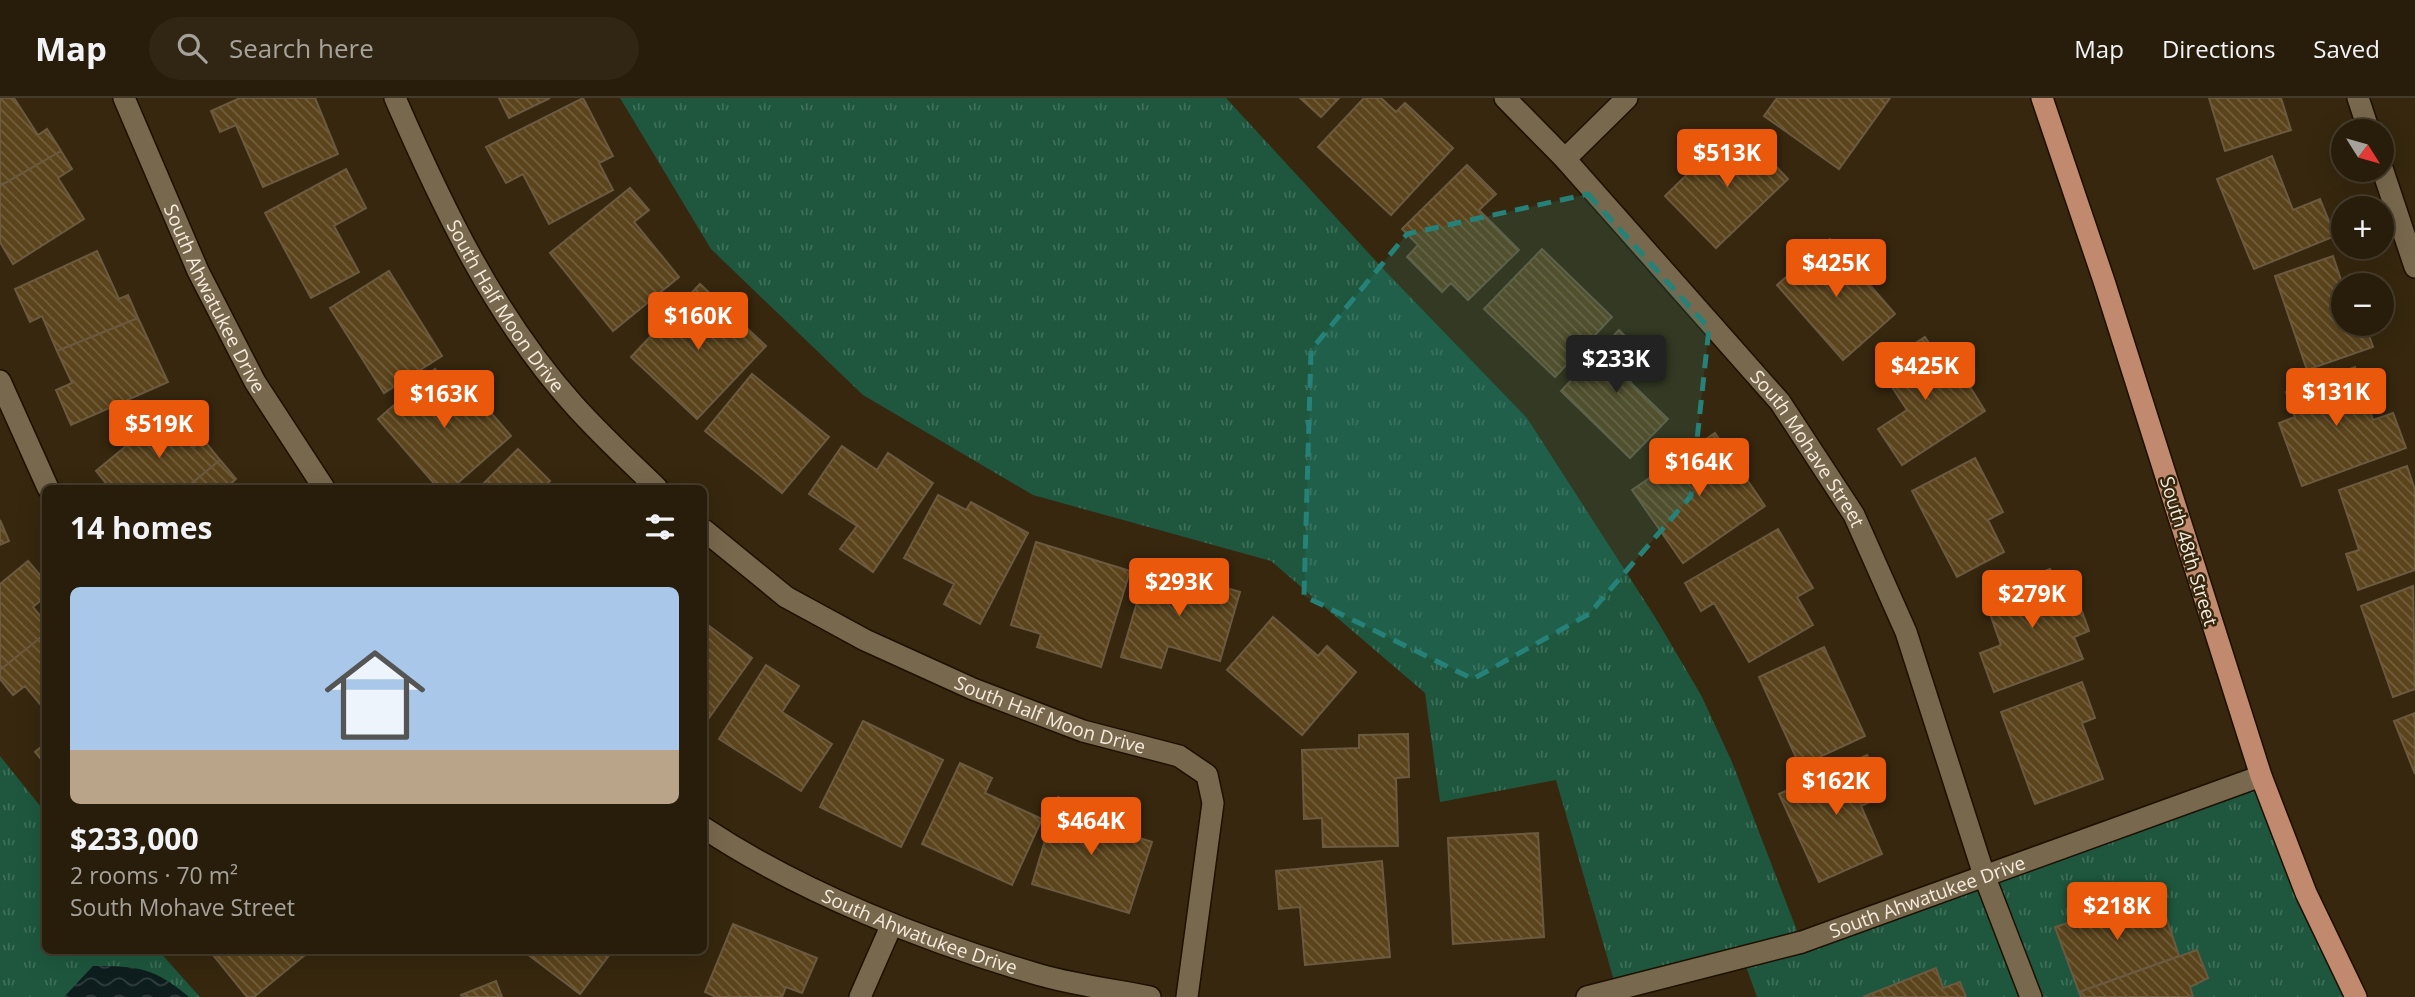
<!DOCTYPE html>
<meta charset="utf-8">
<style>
body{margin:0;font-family:"Open Sans",sans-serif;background:#302613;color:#f1f3f6;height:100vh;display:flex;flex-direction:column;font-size:26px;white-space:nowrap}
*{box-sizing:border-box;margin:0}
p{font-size:23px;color:#a5a29c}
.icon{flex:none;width:38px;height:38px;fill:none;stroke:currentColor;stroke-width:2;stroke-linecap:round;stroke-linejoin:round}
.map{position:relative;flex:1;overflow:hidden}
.details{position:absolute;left:42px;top:387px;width:665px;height:469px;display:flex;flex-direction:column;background:#281d0a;border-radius:10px;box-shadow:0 7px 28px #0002,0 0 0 2px #443b2b}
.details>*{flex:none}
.needle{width:46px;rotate:127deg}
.buttons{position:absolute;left:2331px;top:21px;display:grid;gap:14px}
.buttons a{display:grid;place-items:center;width:63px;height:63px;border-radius:50%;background:#281d0a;box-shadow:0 7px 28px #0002,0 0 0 2px #443b2b;font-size:35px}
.price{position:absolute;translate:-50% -60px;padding:0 16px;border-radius:7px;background:#ea580c;color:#fff;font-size:23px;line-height:46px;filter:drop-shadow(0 2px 4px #0008)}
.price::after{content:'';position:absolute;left:50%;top:42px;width:21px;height:16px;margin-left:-10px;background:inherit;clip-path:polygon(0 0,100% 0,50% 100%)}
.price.current{background:#222;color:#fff}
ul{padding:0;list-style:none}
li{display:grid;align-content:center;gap:14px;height:371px;padding:0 28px}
li span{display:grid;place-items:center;height:217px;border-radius:10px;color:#555}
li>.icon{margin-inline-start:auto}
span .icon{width:126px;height:126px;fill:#fffc;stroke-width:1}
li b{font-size:30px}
h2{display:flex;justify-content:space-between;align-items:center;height:84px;padding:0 28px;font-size:30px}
header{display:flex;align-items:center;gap:42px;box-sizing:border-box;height:98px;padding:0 35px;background:#281d0a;border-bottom:2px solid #443b2b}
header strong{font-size:33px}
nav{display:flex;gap:38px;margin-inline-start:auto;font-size:24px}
.search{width:490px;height:63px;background:#302613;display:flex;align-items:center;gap:18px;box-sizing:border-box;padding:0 24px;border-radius:38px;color:#a5a29c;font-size:26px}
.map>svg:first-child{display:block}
</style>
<header>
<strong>Map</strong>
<div class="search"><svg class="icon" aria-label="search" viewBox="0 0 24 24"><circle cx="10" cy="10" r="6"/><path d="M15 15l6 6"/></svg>Search here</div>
<nav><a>Map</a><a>Directions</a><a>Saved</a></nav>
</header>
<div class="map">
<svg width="2415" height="899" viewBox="0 0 2415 899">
<defs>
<pattern id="grass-tufts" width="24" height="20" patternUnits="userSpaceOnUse" patternTransform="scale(1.75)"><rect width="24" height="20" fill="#1e573e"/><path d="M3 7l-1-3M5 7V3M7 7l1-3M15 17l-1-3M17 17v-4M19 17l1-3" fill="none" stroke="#3f6f59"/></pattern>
<pattern id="water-waves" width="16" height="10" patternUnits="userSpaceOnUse" patternTransform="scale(1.75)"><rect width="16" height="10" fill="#0e1e1e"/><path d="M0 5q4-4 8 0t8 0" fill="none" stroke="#323f3e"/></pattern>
<pattern id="building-back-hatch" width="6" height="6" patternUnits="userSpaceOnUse" patternTransform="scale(1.75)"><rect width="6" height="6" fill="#5b441c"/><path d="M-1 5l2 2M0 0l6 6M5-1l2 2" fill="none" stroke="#735f3d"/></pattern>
</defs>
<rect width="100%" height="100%" fill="#36270e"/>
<!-- grass -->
<path fill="url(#grass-tufts)" d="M620 0H1226L1386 174 1527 320 1655 519 1701 597 1732 664 1801 843 2261 678 2356 899H1757L1743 860 1617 893 1556 682 1440 704 1425 595 1271 463 1033 397 863 297 711 151Z
M0 658 45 714 46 852H158L200 899H0Z"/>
<!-- water -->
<path fill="url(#water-waves)" d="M93 868C138 868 153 869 189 899H64Z"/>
<!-- building -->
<path fill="url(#building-back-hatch)" stroke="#6b5a40" stroke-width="2" d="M0 0H14L38 37 47 31 61 53 0 88Z
M240 0H315L338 56 263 89 236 27 220 34 211 13Z
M499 0H550L509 20Z
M583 0 613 58 599 65 613 92 549 126 523 76 506 85 486 49Z
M1300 0H1339L1321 19Z
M1364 0H1381L1396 14 1405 5 1453 50 1391 117 1318 49Z
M1777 0H1890L1839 71 1764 18Z
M2209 0H2281L2291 32 2225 53Z
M1742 33 1788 81 1716 150 1665 98 1706 58 1711 63Z
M61 53 72 71 58 80 84 121 13 166 0 144V88Z
M2272 58 2293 112 2320 101 2335 138 2254 171 2217 81Z
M1467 67 1496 96 1479 112 1519 152 1468 202 1451 185 1442 194 1407 159 1418 147 1402 131Z
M346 71 366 110 334 128 359 174 311 200 265 115Z
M630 90 649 112 634 124 679 179 613 233 550 155Z
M1830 141 1895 216 1843 262 1777 187Z
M1542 151 1612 219 1555 279 1484 211Z
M97 153 119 201 128 197 138 220 57 253 42 218 30 224 15 191Z
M2333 158 2343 188V226H2365L2373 249 2307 272 2275 178Z
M389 173 442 258 384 295 330 210Z
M700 186 766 248 697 321 631 259Z
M138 220 168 284 71 327 56 292 72 285 57 253Z
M1619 232 1650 263 1630 284 1668 321 1630 360 1561 293Z
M1925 239 1958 289 1967 284 1985 313 1902 367 1878 331 1907 312 1879 269Z
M2355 269 2373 322 2393 315 2406 350 2302 388 2279 325 2295 319 2286 294Z
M435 271 458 297 468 288 511 338 452 390H438L378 321Z
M752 276 829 339 782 395 705 333Z
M165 316 193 350 203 341 220 362 186 390H110L96 373Z
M1715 335 1765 408 1683 465 1632 392Z
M842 348 877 372 888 355 933 385 873 474 840 451 857 428 809 396Z
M518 351 550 383 543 390H479Z
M1975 360 2003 414 1988 422 2004 454 1957 479 1912 393Z
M220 362 236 381 226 390H186Z
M2407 368 2415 392V472L2358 492 2346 456 2359 452 2339 392Z
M938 397 966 412 971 404 1028 435 980 526 944 506 954 486 904 460Z
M0 422 9 443 0 447Z
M1778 431 1813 490 1797 499 1813 527 1749 564 1714 505 1701 513 1685 485Z
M1036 444 1130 473 1101 569 1037 549 1041 536 1011 527Z
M28 463 46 484V498L33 509 46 525V535L0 572V486Z
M1148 467 1240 494 1220 563 1168 548 1161 570 1121 559Z
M2050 471 2059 496 2074 491 2089 533 2074 539 2083 561 1994 594 1980 555 2001 547 1983 496Z
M2413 488 2415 591 2393 599 2361 508Z
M1273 519 1318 558 1327 548 1356 574 1302 637 1227 572Z
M704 524 752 560 704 627Z
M46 535V613L25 588 13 597 0 581V572Z
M1824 549 1865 638 1800 668 1759 579Z
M766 567 799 588 782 614 832 646 801 693 719 641Z
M2082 584 2095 620 2082 625 2103 681 2035 706 2001 614Z
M2415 615V676L2394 623Z
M863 623 943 662 901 749 820 709Z
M1408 636 1409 679 1396 680 1398 748 1323 749 1322 720 1304 721 1302 652 1359 650V637Z
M46 645V667L35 654Z
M1867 657 1885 697 1861 708 1882 756 1819 784 1779 696Z
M960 665 992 680 985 695 1042 721 1012 787 922 746Z
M1058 699 1123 719 1118 733 1152 744 1129 815 1032 786Z
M1538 735 1544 839 1453 846 1448 740Z
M1382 763 1390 859 1305 867 1300 809 1279 811 1276 773Z
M2158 795 2179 858 2079 894 2055 829Z
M733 826 817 860 802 895 786 889 782 899H716L705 894Z
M209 852H311L254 899H247Z
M522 852H613L580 896Z
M2197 852 2208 880 2190 889 2193 899H2081L2079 894Z
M1936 870 1943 890 1960 884 1966 899H1863Z
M496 883 502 899H462L461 897Z"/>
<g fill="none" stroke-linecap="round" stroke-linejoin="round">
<!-- minor casing -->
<g stroke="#1d1000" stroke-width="24">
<g id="minor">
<path id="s1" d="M124 0 198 173 255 284 324 390"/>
<path id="s2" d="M395 0C442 108 494 218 574 307 600 336 629 363 657 390"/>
<path id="s3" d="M1505 0 1565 61 1780 304 1854 417 1906 534 1984 777 2031 899"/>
<path d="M2358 0 2369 33"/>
<path d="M1565 61 1627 0"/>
<path d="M2382 70 2415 169"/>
<path d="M0 283 48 390"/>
<path id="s4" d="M704 432 786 499 865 542 973 591 1083 633 1179 658 1207 677 1213 705 1187 899"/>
<path id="s5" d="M704 730C802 795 927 844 1040 877 1076 887 1114 892 1150 899"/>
<path d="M860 899 892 826"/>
<path id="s6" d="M1587 899 1802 844 2261 678"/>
</g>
</g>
<!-- major casing -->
<g stroke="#1d1000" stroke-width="24">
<path id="major" d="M2042 0 2104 183 2261 678 2306 795 2356 899"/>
</g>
<!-- minor -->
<use href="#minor" stroke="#78684d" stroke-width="21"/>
<!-- major -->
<use href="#major" stroke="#c18a6f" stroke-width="21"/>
</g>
<!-- marked area -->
<path fill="#268279" fill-opacity="0.2" stroke="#268279" stroke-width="5" stroke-dasharray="14 9" stroke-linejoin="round" d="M1588 96 1709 230 1691 398 1589 516 1473 581 1304 498 1311 252 1407 136Z"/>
<g text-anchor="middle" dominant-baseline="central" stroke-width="5" stroke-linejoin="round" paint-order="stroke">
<!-- street labels -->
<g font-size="19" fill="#f5ecdd" stroke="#36270e">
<text stroke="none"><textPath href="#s1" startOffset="220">South Ahwatukee Drive</textPath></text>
<text stroke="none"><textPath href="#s2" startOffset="236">South Half Moon Drive</textPath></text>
<text stroke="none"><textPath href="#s3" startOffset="464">South Mohave Street</textPath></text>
<text transform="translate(2189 453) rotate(73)">South 48th Street</text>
<text stroke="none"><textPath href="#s4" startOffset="396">South Half Moon Drive</textPath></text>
<text stroke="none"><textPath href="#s6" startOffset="355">South Ahwatukee Drive</textPath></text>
<text stroke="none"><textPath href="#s5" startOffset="240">South Ahwatukee Drive</textPath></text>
</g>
</g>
</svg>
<div class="buttons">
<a><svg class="needle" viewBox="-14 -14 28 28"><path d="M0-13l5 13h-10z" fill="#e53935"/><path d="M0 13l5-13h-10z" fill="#a5a29c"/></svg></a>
<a>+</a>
<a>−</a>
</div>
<b class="price" style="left:1727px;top:91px">$513K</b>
<b class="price" style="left:1836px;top:201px">$425K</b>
<b class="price" style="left:698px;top:254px">$160K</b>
<b class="price current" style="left:1616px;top:297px">$233K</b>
<b class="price" style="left:1925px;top:304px">$425K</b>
<b class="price" style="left:2336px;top:330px">$131K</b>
<b class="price" style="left:444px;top:332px">$163K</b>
<b class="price" style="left:159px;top:362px">$519K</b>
<b class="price" style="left:1699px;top:400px">$164K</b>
<b class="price" style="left:1179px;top:520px">$293K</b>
<b class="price" style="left:2032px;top:532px">$279K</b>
<b class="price" style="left:1836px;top:719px">$162K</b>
<b class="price" style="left:1091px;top:759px">$464K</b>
<b class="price" style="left:2117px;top:844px">$218K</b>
<section class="details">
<h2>14 homes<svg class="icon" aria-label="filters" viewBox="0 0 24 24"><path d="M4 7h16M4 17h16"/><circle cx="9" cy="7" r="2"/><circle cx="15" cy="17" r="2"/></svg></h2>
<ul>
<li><span style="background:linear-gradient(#a9c7e8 75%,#b9a48a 0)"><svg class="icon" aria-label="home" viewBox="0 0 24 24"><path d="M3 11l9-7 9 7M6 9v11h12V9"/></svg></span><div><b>$233,000</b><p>2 rooms · 70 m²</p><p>South Mohave Street</p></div></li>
</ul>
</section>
</div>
